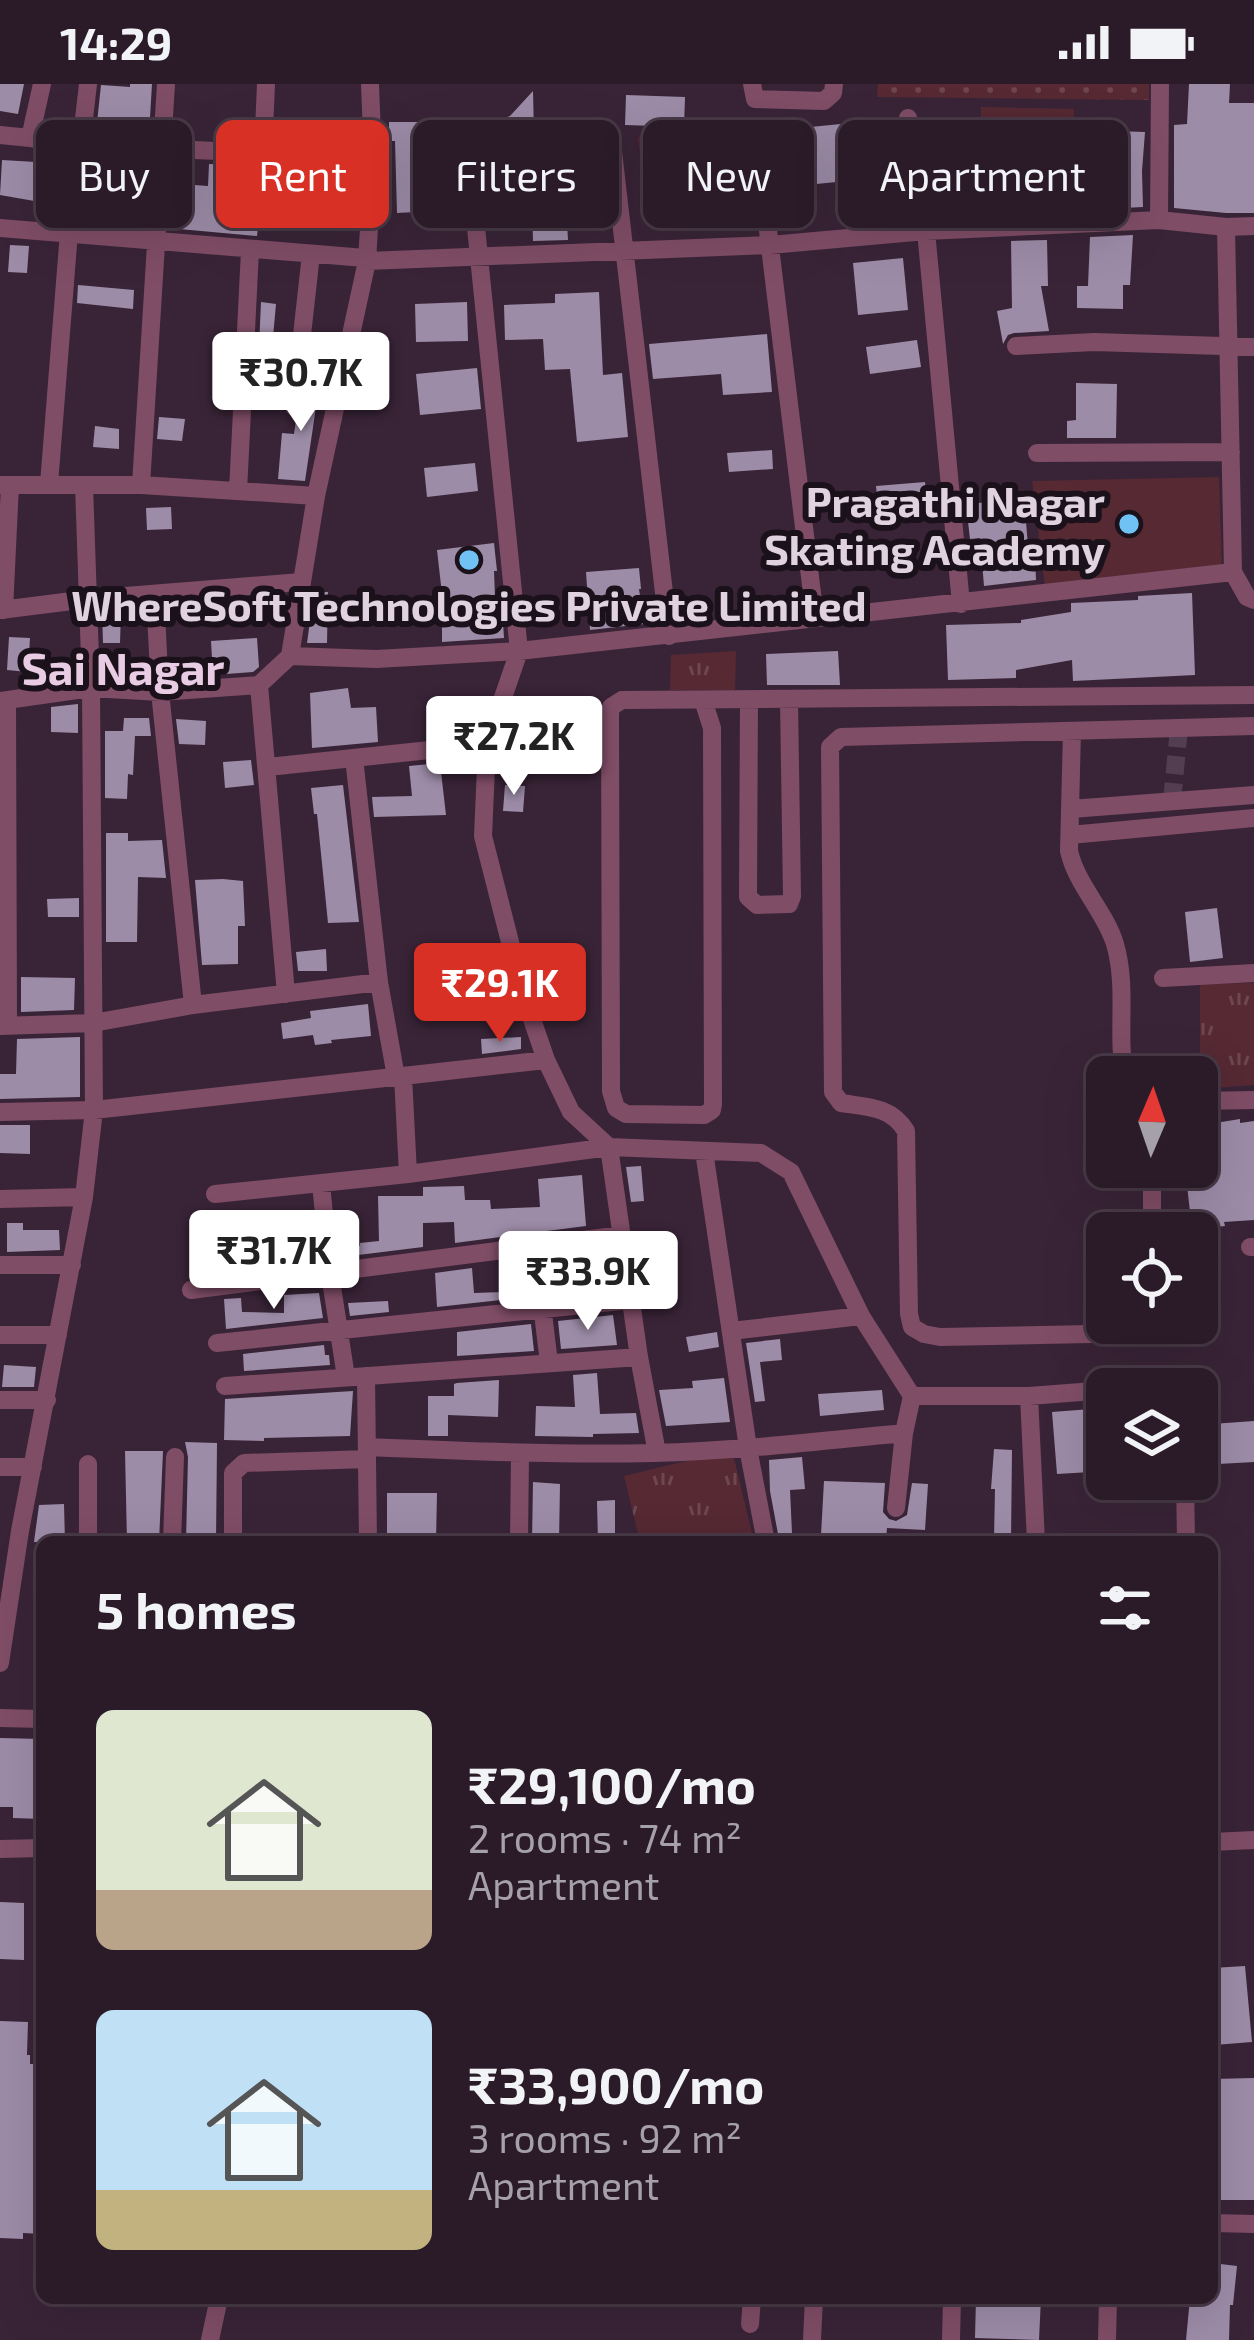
<!DOCTYPE html>
<meta charset="utf-8">
<style>
body{margin:0;font-family:"Exo 2",sans-serif;background:#372835;color:#f1f3f6;height:100vh;display:flex;flex-direction:column;font-size:45px;white-space:nowrap}
*{box-sizing:border-box;margin:0}
p{font-size:39px;color:#a6a1a8}
.icon{flex:none;width:66px;height:66px;fill:none;stroke:currentColor;stroke-width:2;stroke-linecap:round;stroke-linejoin:round}
.map{position:relative;flex:1;overflow:hidden}
.sheet{position:absolute;left:36px;top:1452px;width:1182px;height:768px;display:flex;flex-direction:column;background:#2b1b29;border-radius:18px;box-shadow:0 12px 48px #0002,0 0 0 3px #473946}
.sheet>*{flex:none}
.guide{position:absolute;left:36px;top:36px;width:1182px;height:108px;display:flex;gap:24px}
.needle{width:78px;rotate:2deg}
.fabs{position:absolute;left:1086px;top:972px;display:grid;gap:24px}
.fabs a{display:grid;place-items:center;width:132px;height:132px;border-radius:18px;background:#2b1b29;box-shadow:0 12px 48px #0002,0 0 0 3px #473946;font-size:60px}
.price{position:absolute;translate:-50% -102px;padding:0 27px;border-radius:12px;background:#fff;color:#222;font-size:39px;line-height:78px;filter:drop-shadow(0 3px 6px #0008)}
.price::after{content:'';position:absolute;left:50%;top:72px;width:36px;height:27px;margin-left:-18px;background:inherit;clip-path:polygon(0 0,100% 0,50% 100%)}
.price.active{background:#d93025;color:#fff}
ul{padding:0;list-style:none}
li{display:flex;align-items:center;gap:36px;height:300px;padding:0 60px}
li span{display:grid;place-items:center;flex:none;width:336px;height:240px;border-radius:18px;color:#555}
li>.icon{margin-inline-start:auto}
span .icon{width:144px;height:144px;fill:#fffc;stroke-width:1}
li b{font-size:51px}
h2{display:flex;justify-content:space-between;align-items:center;height:144px;padding:0 60px;font-size:51px}
.pill{padding:0 42px;border-radius:18px;background:#2b1b29;box-shadow:0 12px 48px #0002,0 0 0 3px #473946;font-size:42px;line-height:108px}
.pill.active{background:#d93025;color:#fff}
.status{display:flex;justify-content:space-between;align-items:center;height:84px;padding:0 60px;background:#2b1b29;direction:ltr}
.status svg{height:33px;fill:currentColor}
.map>svg:first-child{display:block}
</style>
<div class="status"><b>14:29</b><svg viewBox="0 0 49 12"><path d="M0 12V9h3v3zM5 12V6h3v6zM10 12V3h3v9zM15 12V0h3v12zM26 1h20v11H26zM47 4h2v5h-2z"/></svg></div>
<div class="map">
<svg width="1254" height="2256" viewBox="0 0 1254 2256">
<defs>
<pattern id="grass-dots" width="8" height="8" patternUnits="userSpaceOnUse" patternTransform="scale(3)"><rect width="8" height="8" fill="#562933"/><path d="M2 2h.1M6 6h.1" fill="none" stroke="#6e4750" stroke-width="1.8" stroke-linecap="round"/></pattern>
<pattern id="park-tufts" width="24" height="20" patternUnits="userSpaceOnUse" patternTransform="scale(3)"><rect width="24" height="20" fill="#562933"/><path d="M3 7l-1-3M5 7V3M7 7l1-3M15 17l-1-3M17 17v-4M19 17l1-3" fill="none" stroke="#6e4750"/></pattern>
</defs>
<rect width="100%" height="100%" fill="#392437"/>
<!-- grass -->
<path fill="url(#grass-dots)" d="M878 0H1149V16L877 13Z"/>
<!-- park -->
<path fill="url(#park-tufts)" d="M981 23 1074 25 1073 126 979 124Z
M749 40 755 90 645 103 638 53Z
M736 567 735 606H670L671 571Z
M1254 899V1001L1200 1005V900Z
M732 1366 754 1458H640L624 1392Z"/>
<!-- pitch -->
<path fill="#562933" d="M1219 393 1222 484 1045 503 1032 397Z"/>
<!-- building -->
<path fill="#9d8ca8" d="M0 0H24L18 30 0 27Z
M130 0H152L149 50 96 48 101 1 130 3Z
M1189 0H1230L1229 19H1254V129H1226L1174 124V41L1187 40Z
M533 7 534 50 480 51 479 43 510 32Z
M626 11 685 13 684 43 625 41Z
M892 35 897 92 776 104 773 90 763 84 759 48Z
M389 38H436V62L448 61 452 108 414 112 415 128 397 129 395 57H389Z
M1082 46 1145 48 1142 87 1143 123 1084 126Z
M973 75 975 125 938 126 936 77Z
M2 76 36 78 35 100 105 104 103 137 39 128 40 118 0 111Z
M112 76 130 77 129 112 111 111Z
M209 80 234 81 230 141 258 143 257 152 179 145 181 100 208 102Z
M340 90 359 91 357 122H340Z
M566 119 568 156 533 157 532 120Z
M1133 151 1130 201H1123V225L1077 224V202H1088L1090 153Z
M1047 156 1048 202H1041L1049 247 1014 249 1008 251 1003 260 997 227 1012 224 1011 157Z
M10 161 29 162 27 189 8 188Z
M903 174 908 226 858 231 853 179Z
M78 201 134 206 133 225 77 219Z
M599 208 603 291 622 289 628 353 577 358 570 285 545 286 543 255 505 256 504 221 555 219V210Z
M261 218 276 220 272 264 259 263Z
M467 218 468 257 416 258 415 220Z
M767 250 772 308 723 311 721 290 653 295 649 260Z
M917 256 921 283 870 290 866 263Z
M313 275 323 276 305 397 278 395 282 349 294 350 296 336 305 330Z
M477 284 481 325 420 331 416 290Z
M1076 299 1117 300 1116 354H1067V337L1076 336Z
M159 333 185 335 182 357 157 355Z
M95 342 119 345V365L93 363Z
M772 366 773 385 729 388 727 369Z
M475 379 478 407 427 413 424 384Z
M925 398 929 436 880 441 876 402Z
M1024 415 1029 473 1035 472 1036 496 984 502 980 454 970 455 966 420Z
M171 423 172 445 147 446 146 424Z
M494 459 497 487H494L496 539H503L504 554 442 558V510L437 466Z
M639 484 641 505H639L644 540 590 546 586 488Z
M314 508H328L327 559H307Z
M1192 509 1195 591 1073 597 1072 576 1016 586V594L948 596 946 541 1021 539V536L1071 528V519L1138 516V512Z
M121 526 120 559H103L102 527Z
M9 553 30 554 28 588 7 586Z
M257 554 259 583 253 588 213 591 211 557Z
M838 567 840 601H767L766 570Z
M348 604 351 624 376 623 378 658 312 664 310 609Z
M475 612 478 644 452 647 448 615Z
M517 616 557 620 551 674 506 669 509 638Z
M78 620V649L51 648V623Z
M124 634H149L151 652H135L133 691 128 690 127 715 105 714V647H123Z
M176 635 206 637 205 661 179 660Z
M251 676 254 701 225 704 223 678Z
M440 679 446 731 374 733 372 713 412 712 409 682Z
M343 701 359 838 328 839 317 730H314L311 704Z
M505 701 525 702 523 728 503 727Z
M106 749H128V757L162 756 166 794 138 793 137 858H106Z
M223 795 243 797 245 842H238V880L202 881 195 796Z
M79 814V833H48L47 815Z
M1217 824 1223 874 1190 878 1185 828Z
M326 865 327 887H298L296 868Z
M21 893 75 894 74 926 21 928Z
M368 920 371 952 331 956 332 959 315 961 313 951 283 955 281 939 311 934 310 927Z
M80 953V1013L0 1015V990H16L17 955Z
M521 953V965L482 970 481 955Z
M1240 1035V1039L1254 1037V1136L1224 1138 1225 1142 1192 1146 1185 1083H1197V1042Z
M0 1041H30V1070L0 1069Z
M641 1082 644 1117 631 1118 626 1083Z
M582 1091 586 1142 455 1159 454 1138 423 1139V1163L342 1173 341 1163 360 1162V1159L379 1157 378 1112H423V1103L464 1102 465 1116H490L491 1125 540 1123 538 1095Z
M7 1139H23V1146H59L60 1166 7 1168Z
M472 1184 474 1209 527 1207V1213L437 1223 435 1189Z
M319 1209 323 1234 226 1245 224 1215 241 1214 242 1228 284 1229V1211Z
M388 1217 389 1228 350 1232 348 1219Z
M613 1231 617 1261 561 1265 558 1237Z
M531 1240 534 1267 457 1272V1248Z
M717 1248 719 1263 689 1268 686 1253Z
M780 1255 782 1276 760 1278 765 1317 755 1318 746 1259Z
M324 1261 325 1271H329L330 1281 244 1287 243 1270Z
M4 1281 36 1283 34 1303H2Z
M597 1289 600 1330 636 1329 639 1349 593 1350V1353L535 1352 536 1322 575 1323 573 1291Z
M724 1294 730 1338 666 1342 659 1306 693 1304 692 1297Z
M499 1296 498 1333 448 1331V1352H428V1312H454V1300L457 1299Z
M882 1306 884 1326 820 1332 818 1310Z
M353 1307 350 1352 264 1354V1357L224 1356 225 1315Z
M1104 1324 1107 1387 1057 1390 1052 1328Z
M1254 1337V1378L1200 1381 1198 1341Z
M185 1358 217 1359 216 1458H186L188 1373Z
M994 1365 1012 1366 1011 1457 994 1456 995 1405H991Z
M125 1367H163L159 1458H127Z
M802 1373 805 1405 790 1406 792 1449 778 1450 770 1407 769 1376Z
M824 1397 885 1399 883 1428 889 1435 896 1437 907 1431 912 1399 928 1400 925 1446 887 1444 886 1456 821 1451Z
M533 1398 560 1400 559 1458H532Z
M387 1409H437L436 1458H387Z
M615 1416V1458H598L597 1417Z
M64 1420 65 1458H34L39 1421Z
M0 1654 42 1655V1735L13 1734V1723H0Z
M0 1818 24 1819V1876L0 1875Z
M1245 1882 1252 1958 1214 1961 1212 1884Z
M0 1937 28 1938 27 1971H30V1980H42V2150L23 2149V2155L0 2154Z
M1254 1994V2116H1212V2070H1214L1212 1995Z
M1212 2179 1237 2182 1233 2221H1230L1229 2256H1186L1190 2214H1212Z
M976 2214H1041L1039 2256 975 2254Z"/>
<g fill="none" stroke-linecap="round" stroke-linejoin="round">
<!-- street-tunnel -->
<path stroke="#523e50" stroke-width="18" stroke-dasharray="18 9" stroke-linecap="butt" d="M1172 717 1179 644"/>
<!-- street -->
<path stroke="#7f4d66" stroke-width="18" d="M42 0 30 54 81 61 263 69 373 79
M752 0 755 15 824 17 833 9 834 0
M908 34 919 148
M466 45 519 567 487 660 483 752 523 909 546 976 571 1028 609 1063 639 1273 657 1369
M0 51 30 54
M612 59 669 552
M81 61 88 0
M263 69 266 0
M762 97 815 534
M1159 136 1160 0
M1226 143 1233 488
M0 144 365 174
M926 147 961 520
M367 177 770 161 926 147 1159 136 1226 143 1254 142
M1016 262 1094 258 1254 263
M294 323 311 170
M1037 369 1231 368
M49 400 69 148
M0 401H141L316 412
M141 401 166 0
M238 407 250 166
M155 510 160 608 193 921
M0 526 88 515 301 498
M4 526 10 401
M290 572 376 575 519 567 1233 488 1247 513 1254 516
M259 601 286 910
M703 616 712 644 713 1020 712 1026 704 1031 626 1030 616 1024 611 1007 610 629 611 623 622 616 1254 611
M0 617 91 604 160 608 259 601 290 572 316 412 367 177 373 79 370 0
M7 617 8 942
M749 617 748 813 757 821 789 820 792 812 789 616
M1072 647 1069 767C1077 802 1105 827 1115 860 1128 905 1116 950 1125 993
M354 674 379 898 396 993
M268 683 487 660
M1071 725 1254 711
M1070 751 1254 734
M1163 894 1254 889
M0 942 93 939 193 921 379 898
M1197 1017 1254 1016
M0 1028 94 1026 403 992
M704 1067 748 1364 766 1458
M1152 1083V1149
M408 1090 403 992 546 976
M321 1100 330 1190 346 1293
M215 1110 408 1090 609 1063 761 1069 791 1088 861 1232 912 1312 904 1349 896 1424
M0 1115 84 1113
M535 1163 549 1279
M1250 1163H1254
M0 1181H72
M191 1206 622 1151
M1151 1239 1145 1247 1140 1249 940 1253 924 1250 912 1243 909 1230 906 1047C891 1022 867 1023 841 1019L833 1008 830 663 841 653 1254 642
M731 1247 861 1232
M0 1251H58
M217 1259 631 1216
M366 1292 368 1458
M225 1302 639 1273
M1120 1305 1167 1301 1173 1305
M912 1312H1029L1107 1306
M1029 1312 1036 1458
M0 1316H47
M367 1363C462 1367 558 1371 654 1369 737 1367 821 1357 904 1349
M88 1380V1458
M0 1383H33
M1185 1395 1186 1458
M172 1458 175 1373
M233 1458V1389L244 1379 367 1375
M519 1458 520 1370
M0 1579 20 1447 84 1113 94 1026 91 604 84 401
M0 1634 42 1635
M1212 1758 1254 1756
M0 1765 42 1764
M1212 2139 1254 2140
M750 2240 752 2214
M210 2256 219 2214
M812 2256 814 2214
M951 2256 952 2214
M1107 2256 1108 2214"/>
</g>
<!-- markers -->
<g fill="#70c1f4" stroke="#1b111a" stroke-width="4.5">
<circle cx="1129" cy="440" r="12"/>
<circle cx="469" cy="476" r="12"/>
</g>
<g text-anchor="middle" dominant-baseline="central" stroke-width="12" stroke-linejoin="round" paint-order="stroke">
<!-- poi labels -->
<g font-size="42" font-weight="bold" fill="#e0d2de" stroke="#1b111a" text-anchor="end">
<text x="1105" y="416">Pragathi Nagar<tspan x="1105" dy="48">Skating Academy</tspan></text>
<text x="469" y="520" text-anchor="middle">WhereSoft Technologies Private Limited</text>
</g>
<!-- neighbourhood labels -->
<g font-size="45" font-weight="bold" fill="#e8cce4" stroke="#1b111a">
<text x="123" y="583">Sai Nagar</text>
</g>
</g>
</svg>
<div class="fabs">
<a><svg class="needle" viewBox="-14 -14 28 28"><path d="M0-13l5 13h-10z" fill="#e53935"/><path d="M0 13l5-13h-10z" fill="#a6a1a8"/></svg></a>
<a><svg class="icon" aria-label="locate" viewBox="0 0 24 24"><circle cx="12" cy="12" r="6"/><path d="M12 2v4M12 18v4M2 12h4M18 12h4"/></svg></a>
<a><svg class="icon" aria-label="layers" viewBox="0 0 24 24"><path d="M12 4l9 5-9 5-9-5zM3 14l9 5 9-5"/></svg></a>
</div>
<b class="price" style="left:301px;top:350px">₹30.7K</b>
<b class="price" style="left:514px;top:714px">₹27.2K</b>
<b class="price active" style="left:500px;top:961px">₹29.1K</b>
<b class="price" style="left:274px;top:1228px">₹31.7K</b>
<b class="price" style="left:588px;top:1249px">₹33.9K</b>
<div class="guide">
<a class="pill">Buy</a>
<a class="pill active">Rent</a>
<a class="pill">Filters</a>
<a class="pill">New</a>
<a class="pill">Apartment</a>
</div>
<section class="sheet">
<h2>5 homes<svg class="icon" aria-label="filters" viewBox="0 0 24 24"><path d="M4 7h16M4 17h16"/><circle cx="9" cy="7" r="2"/><circle cx="15" cy="17" r="2"/></svg></h2>
<ul>
<li><span style="background:linear-gradient(#dfe7d0 75%,#b9a48a 0)"><svg class="icon" aria-label="home" viewBox="0 0 24 24"><path d="M3 11l9-7 9 7M6 9v11h12V9"/></svg></span><div><b>₹29,100/mo</b><p>2 rooms · 74 m²</p><p>Apartment</p></div></li>
<li><span style="background:linear-gradient(#bfe0f5 75%,#c2b280 0)"><svg class="icon" aria-label="home" viewBox="0 0 24 24"><path d="M3 11l9-7 9 7M6 9v11h12V9"/></svg></span><div><b>₹33,900/mo</b><p>3 rooms · 92 m²</p><p>Apartment</p></div></li>
</ul>
</section>
</div>
